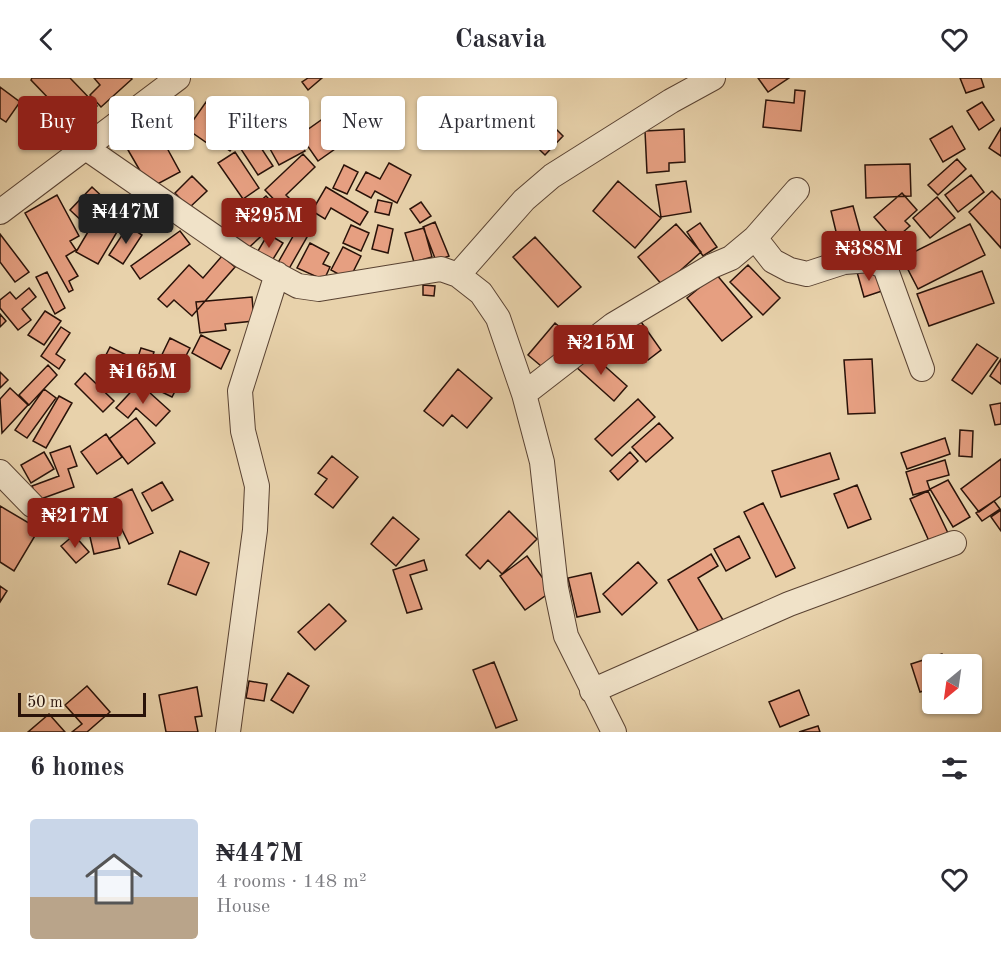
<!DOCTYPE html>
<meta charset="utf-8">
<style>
body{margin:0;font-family:"Old Standard TT",serif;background:#f2f2f3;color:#2b2b33;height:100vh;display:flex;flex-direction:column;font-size:22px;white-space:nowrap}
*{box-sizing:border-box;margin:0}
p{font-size:20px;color:#7c7c81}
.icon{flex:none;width:33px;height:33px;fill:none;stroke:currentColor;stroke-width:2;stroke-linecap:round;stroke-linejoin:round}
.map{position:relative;height:654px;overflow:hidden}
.details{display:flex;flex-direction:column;background:#fff;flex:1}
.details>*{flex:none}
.guide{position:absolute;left:18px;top:18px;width:600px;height:54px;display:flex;gap:12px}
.needle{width:39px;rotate:209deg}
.tools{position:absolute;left:922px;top:576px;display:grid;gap:12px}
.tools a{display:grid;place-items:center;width:60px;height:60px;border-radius:6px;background:#fff;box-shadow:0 2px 4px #0004;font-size:30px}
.scale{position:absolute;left:18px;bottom:15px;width:128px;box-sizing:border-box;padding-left:6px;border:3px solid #291209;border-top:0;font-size:16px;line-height:21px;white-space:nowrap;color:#291209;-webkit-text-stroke:4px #f0e2c8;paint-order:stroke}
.price{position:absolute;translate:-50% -51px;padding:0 14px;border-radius:6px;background:#8f2418;color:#fff;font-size:20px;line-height:39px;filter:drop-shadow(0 2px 3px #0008)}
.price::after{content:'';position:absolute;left:50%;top:36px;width:18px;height:14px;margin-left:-9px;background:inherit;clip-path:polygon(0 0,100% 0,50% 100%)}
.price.selected{background:#222;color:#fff}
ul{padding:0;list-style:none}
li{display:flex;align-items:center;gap:18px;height:150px;padding:0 30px}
li span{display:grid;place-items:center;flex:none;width:168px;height:120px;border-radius:6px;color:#555}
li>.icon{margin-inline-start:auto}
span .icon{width:72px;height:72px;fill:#fffc;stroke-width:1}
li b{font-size:26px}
h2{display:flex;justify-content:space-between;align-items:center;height:72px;padding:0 30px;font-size:26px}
.tag{padding:0 21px;border-radius:6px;background:#fff;box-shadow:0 2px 4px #0004;font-size:21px;line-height:54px}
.tag.selected{background:#8f2418;color:#fff}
header{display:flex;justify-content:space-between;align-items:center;height:78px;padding:0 30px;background:#fff;font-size:27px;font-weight:700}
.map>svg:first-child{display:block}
</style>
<header><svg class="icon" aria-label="back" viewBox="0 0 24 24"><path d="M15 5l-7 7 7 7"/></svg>Casavia<svg class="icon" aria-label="heart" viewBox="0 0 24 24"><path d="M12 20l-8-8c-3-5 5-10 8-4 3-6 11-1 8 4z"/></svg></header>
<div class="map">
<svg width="1001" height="654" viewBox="0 0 1001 654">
<rect width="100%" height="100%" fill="#e8d2ab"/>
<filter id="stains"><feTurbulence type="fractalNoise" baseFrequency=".00333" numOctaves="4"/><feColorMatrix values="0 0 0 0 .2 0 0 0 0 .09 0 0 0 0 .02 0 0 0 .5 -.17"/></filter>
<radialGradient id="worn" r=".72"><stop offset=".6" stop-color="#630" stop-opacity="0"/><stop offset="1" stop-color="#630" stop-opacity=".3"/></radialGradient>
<!-- building -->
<path fill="#e69f81" stroke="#291209" stroke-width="1.5" d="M32 0H70L97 28 76 49 31 2Z
M94 0H131L132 1 101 29 90 17 100 7Z
M308 0H322L308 12 302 4Z
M758 0H789L768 14Z
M960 0H981L984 9 966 15Z
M0 9 20 24 6 44 0 40Z
M795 12 805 13 801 53 763 49 766 22 794 25Z
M274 21 281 62 263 65 256 24Z
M526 21 563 58 545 77 507 40Z
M206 24 245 52 230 73 211 60 207 65 187 51Z
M982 24 994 42 979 52 967 33Z
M324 40 342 66 318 83 300 57Z
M354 43 367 52 357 65 345 55Z
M155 48 180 94 150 110 128 72 136 68 132 61Z
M952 48 965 71 943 84 930 61Z
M1001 50V78L989 70Z
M684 51 685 84 669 85V93L647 95 645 53Z
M250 53 273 88 258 97 235 62Z
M294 55 305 73 279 87 269 69Z
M235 74 259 110 243 121 218 85Z
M303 76 315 89 286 117 294 125 285 133 265 112Z
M957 81 966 91 938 117 928 107Z
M389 85 411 97 397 125 375 113 371 120 356 112 366 94 380 101Z
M910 86 911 118 866 120 865 87Z
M344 87 358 94 347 116 333 110Z
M971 97 984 114 958 134 945 117Z
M192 98 207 113 189 130 175 115Z
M618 103 661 140 635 170 593 133Z
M686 103 691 134 661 139 656 107Z
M92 109 108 124 86 147 70 132Z
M326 109 368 134 360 147 331 130 325 141 312 133Z
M992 113 1001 122V170L969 134Z
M902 115 917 132 905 143 910 148 894 162 874 139Z
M57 117 79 158 70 163 76 172 66 178 78 198 69 203 73 212 69 214 25 135Z
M266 118 284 137 243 175 225 155Z
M937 119 955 140 930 160 913 140Z
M378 122 392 125 389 137 375 134Z
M421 124 431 138 420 145 410 131Z
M119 126 130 132 98 186 76 174 95 142 106 148Z
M853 128 863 164 840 170 831 133Z
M435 144 449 178 436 183 423 149Z
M700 145 717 169 703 178 687 154Z
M676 146 701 174 663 208 638 179Z
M970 146 985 177 918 211 902 180Z
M351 147 369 155 361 173 343 165Z
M378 147 393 151 388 175 372 171Z
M128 148 142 157 123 186 109 177Z
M424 150 432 179 414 184 405 155Z
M180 153 190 166 140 201 131 188Z
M296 153 307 159 286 196 275 190Z
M0 156 29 194 15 204 0 184Z
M268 156 283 165 270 186 255 178Z
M535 159 581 209 558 229 513 179Z
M310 165 329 175 323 186 330 189 324 202 297 190Z
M343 169 361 178 349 202 331 192Z
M222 178 235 189 192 238 174 222 167 229 158 221 189 187 203 200Z
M748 187 780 220 763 237 730 204Z
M874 189 882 213 864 219 857 194Z
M982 193 994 225 929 248 917 216Z
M47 194 65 230 55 236 36 199Z
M716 196 752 239 722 263 687 220Z
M423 207 435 208 434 218 423 217Z
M29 210 36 219 22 231 31 242 18 252 0 230V222L10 214 16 221Z
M252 219 254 243 225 246 226 252 200 255 196 224Z
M45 233 61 243 44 267 28 257Z
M0 236 6 243 0 249Z
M639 241 661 272 648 282 625 251Z
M555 245 574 261 547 293 528 277Z
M61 249 70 255 56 276 65 282 59 291 41 278Z
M613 255 625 269 607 283 596 269Z
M201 257 230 272 221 291 192 275Z
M170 260 190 270 177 295 183 298 172 319 102 285 110 269 155 291Z
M977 266 998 280 972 316 952 302Z
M141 270 154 274 150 286 137 282Z
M588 273 627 308 614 323 575 288Z
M872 281 875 335 848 336 844 282Z
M1001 281V306L990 298Z
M48 287 57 297 29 327 19 317Z
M458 291 492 320 467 350 452 337 443 348 424 333Z
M0 294 8 302 0 310Z
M85 295 114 323 103 334 75 306Z
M139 305 170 333 156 348 136 330 128 340 116 330Z
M10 310 28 327 2 355 0 321Z
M44 311 56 320 27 360 15 352Z
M59 318 72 325 46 370 33 363Z
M638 321 655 339 612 378 595 361Z
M1001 325V346L995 347 990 327Z
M136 340 155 365 128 386 109 361Z
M659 345 673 360 646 384 632 369Z
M960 352 973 353 972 379 959 378Z
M106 356 122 379 97 396 81 374Z
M945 360 950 376 907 391 901 375Z
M70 368 77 388 68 391 74 409 38 422 32 408 59 398 50 375Z
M44 374 54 391 31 405 21 387Z
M630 374 638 383 618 402 610 393Z
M830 375 839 401 781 419 772 393Z
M332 378 358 399 333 430 315 416 327 401 318 395Z
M1001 381V418L979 434 961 411Z
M945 382 949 397 927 403 930 412 913 417 906 394Z
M948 402 970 439 953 449 930 411Z
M162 404 173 422 152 433 142 415Z
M857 407 871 441 848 450 834 416Z
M132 411 153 455 129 466 108 423Z
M928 413 948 455 929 463 910 421Z
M994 423 1000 431 982 443 976 435Z
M763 425 795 490 776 499 744 434Z
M0 428 39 451 14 493 0 484Z
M1001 432V453L991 439Z
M509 433 537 461 502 496 488 482 480 491 466 477Z
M393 439 419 461 396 488 371 466Z
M113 440 120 470 94 476 87 446Z
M74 457 89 474 76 485 61 468Z
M739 458 750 480 726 493 714 471Z
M180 473 209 485 196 517 168 506Z
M711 476 718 488 698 500 723 542 700 556 668 502Z
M527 478 552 513 525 532 500 498Z
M424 482 427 492 410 497 422 531 407 535 393 492Z
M638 484 657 505 622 537 603 516Z
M591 495 600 534 577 539 568 500Z
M0 508 7 513 0 524Z
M329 526 346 543 315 572 298 554Z
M942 576 946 586H933V610L920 614 911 586Z
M494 584 517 642 496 650 473 592Z
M288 595 309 608 293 635 271 622Z
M249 603 267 606 264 623 246 620Z
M87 608 110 634 87 654H72L82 646 65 627Z
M197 609 202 638 195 639 198 654H166L159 617Z
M799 612 809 637 780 649 769 624Z
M49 636 65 654H28Z
M818 648 820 654H799Z"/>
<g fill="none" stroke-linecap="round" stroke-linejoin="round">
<!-- minor casing -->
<g stroke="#594232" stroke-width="26">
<path id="minor" d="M86 70 242 178 298 208 319 211 441 191 458 197 481 215 498 240 524 316 542 384 556 510 566 558 614 654
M0 134 178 0
M755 160 773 183 790 192 807 196 844 184 871 182 885 189 922 291
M458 197 524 122 552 98 671 23 713 0
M524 316 613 247 712 188 731 180 755 160 797 112
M0 394 32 427
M592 613 789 526 954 465
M228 654 255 452 257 408 243 353 240 313 277 196"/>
</g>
<!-- minor -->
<use href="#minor" stroke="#f0e2c8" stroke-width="24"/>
</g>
<rect width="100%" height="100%" filter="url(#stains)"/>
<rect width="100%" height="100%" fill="url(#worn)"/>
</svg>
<div class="tools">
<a><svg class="needle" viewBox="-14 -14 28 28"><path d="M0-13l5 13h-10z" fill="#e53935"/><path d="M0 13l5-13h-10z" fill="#7c7c81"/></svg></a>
</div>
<div class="scale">50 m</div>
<b class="price selected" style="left:126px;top:167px">₦447M</b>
<b class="price" style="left:269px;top:171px">₦295M</b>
<b class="price" style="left:869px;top:204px">₦388M</b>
<b class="price" style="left:601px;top:298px">₦215M</b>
<b class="price" style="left:143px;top:327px">₦165M</b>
<b class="price" style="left:75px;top:471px">₦217M</b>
<div class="guide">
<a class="tag selected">Buy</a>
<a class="tag">Rent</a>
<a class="tag">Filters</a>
<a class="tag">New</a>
<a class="tag">Apartment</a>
</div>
</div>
<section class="details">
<h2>6 homes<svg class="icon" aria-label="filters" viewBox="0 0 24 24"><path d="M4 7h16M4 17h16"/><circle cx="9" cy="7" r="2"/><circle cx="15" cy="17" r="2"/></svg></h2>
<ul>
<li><span style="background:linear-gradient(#c9d6e8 65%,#b9a48a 0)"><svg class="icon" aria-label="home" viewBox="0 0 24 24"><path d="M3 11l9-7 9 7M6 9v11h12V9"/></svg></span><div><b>₦447M</b><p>4 rooms · 148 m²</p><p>House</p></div><svg class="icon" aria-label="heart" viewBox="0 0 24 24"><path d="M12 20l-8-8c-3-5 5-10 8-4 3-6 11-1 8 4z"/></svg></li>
</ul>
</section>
